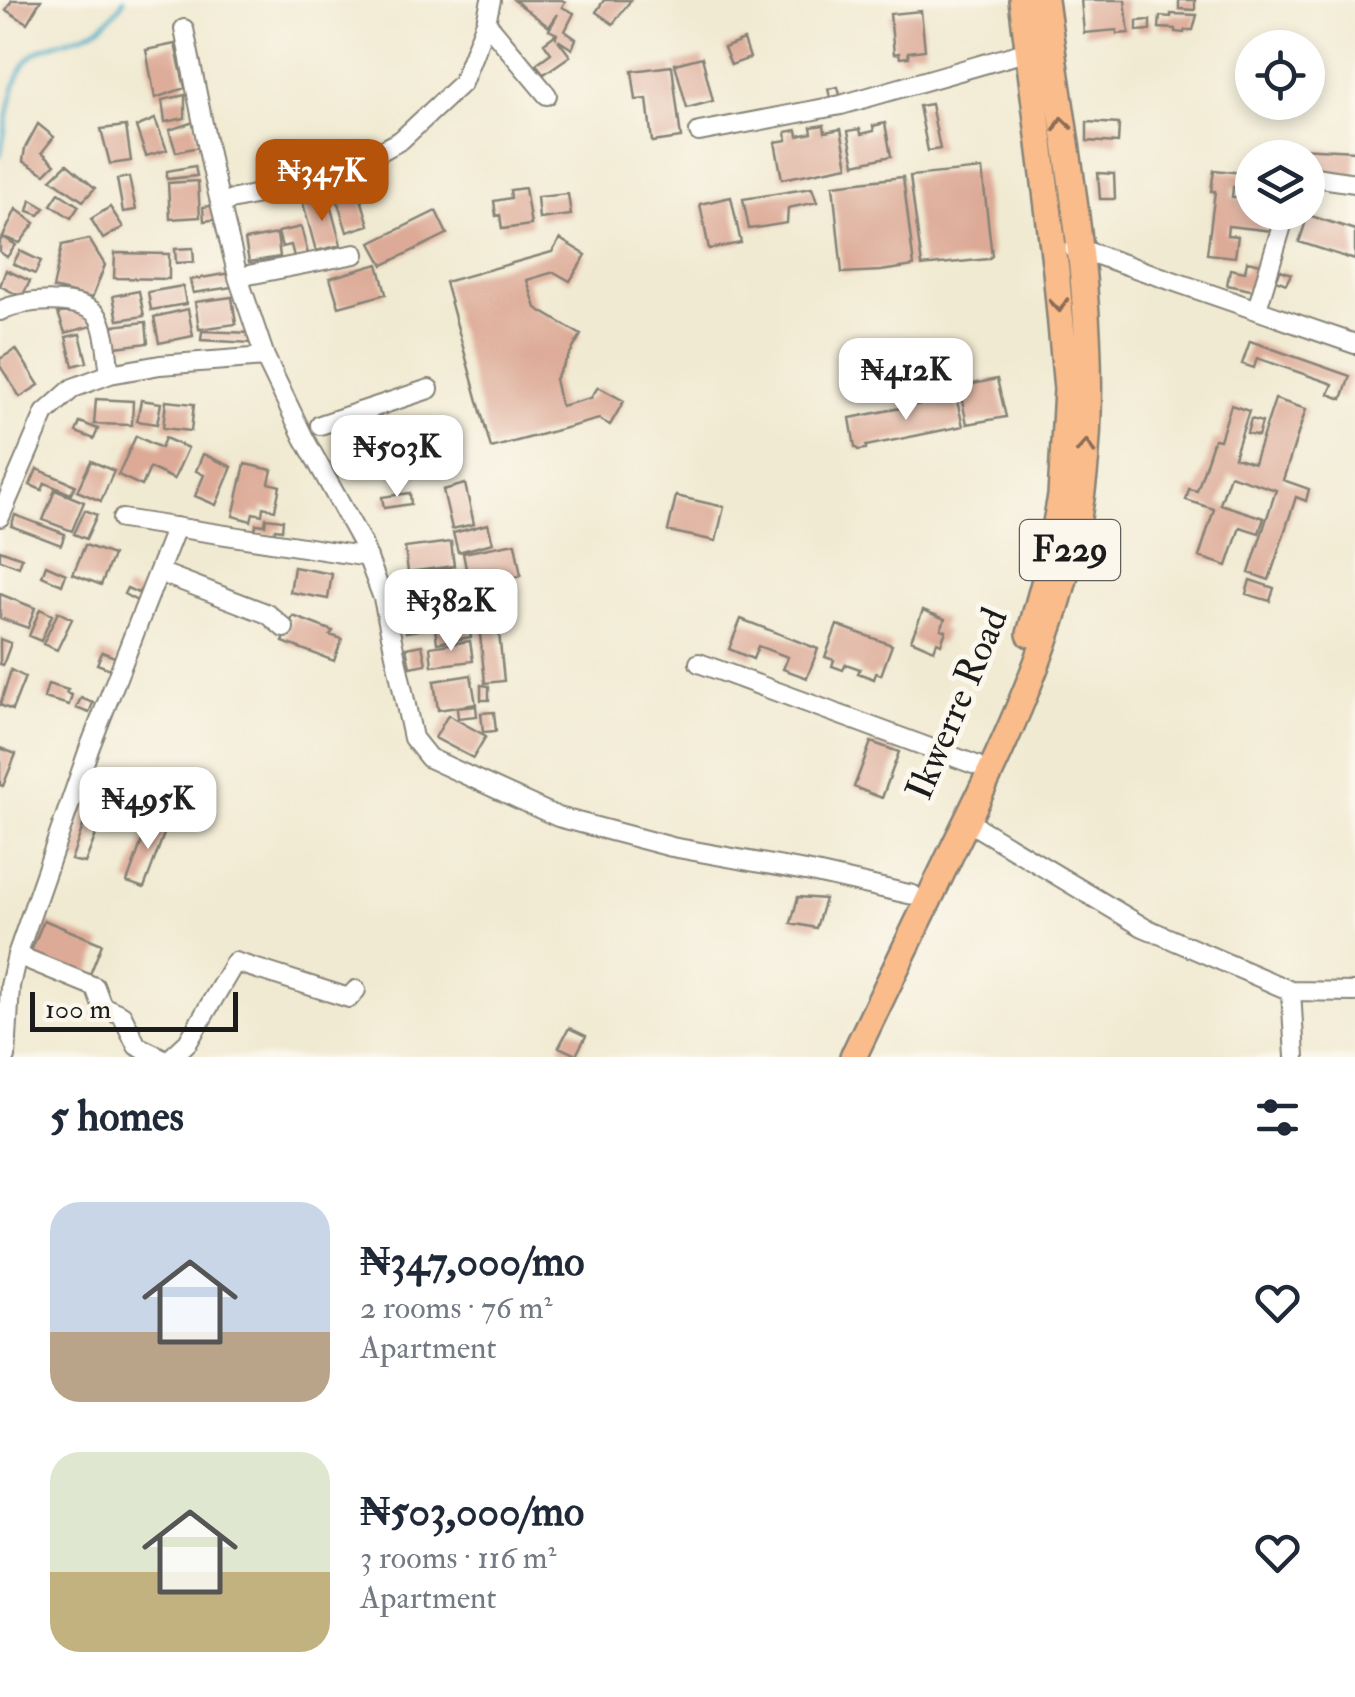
<!DOCTYPE html>
<meta charset="utf-8">
<style>
body{margin:0;font-family:"IM FELL Double Pica",serif;background:#f6f6f7;color:#1f2937;height:100vh;display:flex;flex-direction:column;font-size:38px;white-space:nowrap}
*{box-sizing:border-box;margin:0}
p{font-size:32px;color:#747a83}
.icon{flex:none;width:55px;height:55px;fill:none;stroke:currentColor;stroke-width:2;stroke-linecap:round;stroke-linejoin:round}
.map{position:relative;height:1057px;overflow:hidden}
.sheet{display:flex;flex-direction:column;background:#fff;flex:1}
.sheet>*{flex:none}
.controls{position:absolute;left:1235px;top:30px;display:grid;gap:20px}
.controls a{display:grid;place-items:center;width:90px;height:90px;border-radius:50%;background:#fff;box-shadow:0 5px 15px #0003;font-size:50px}
.scale{position:absolute;left:30px;bottom:25px;width:208px;box-sizing:border-box;padding-left:10px;border:5px solid #1c1c1c;border-top:0;font-size:28px;line-height:35px;white-space:nowrap;color:#1c1c1c;-webkit-text-stroke:8px #fbf7ec;paint-order:stroke}
.price{position:absolute;translate:-50% -85px;padding:0 22px;border-radius:20px;background:#fff;color:#222;font-size:32px;line-height:65px;filter:drop-shadow(0 2px 5px #0008)}
.price::after{content:'';position:absolute;left:50%;top:60px;width:30px;height:22px;margin-left:-15px;background:inherit;clip-path:polygon(0 0,100% 0,50% 100%)}
.price.on{background:#b45309;color:#fff}
ul{padding:0;list-style:none}
li{display:flex;align-items:center;gap:30px;height:250px;padding:0 50px}
li span{display:grid;place-items:center;flex:none;width:280px;height:200px;border-radius:30px;color:#555}
li>.icon{margin-inline-start:auto}
span .icon{width:120px;height:120px;fill:#fffc;stroke-width:1}
li b{font-size:42px}
h2{display:flex;justify-content:space-between;align-items:center;height:120px;padding:0 50px;font-size:42px}
.map>svg:first-child{display:block}
</style>
<div class="map">
<svg width="1355" height="1057" viewBox="0 0 1355 1057">
<rect width="100%" height="100%" fill="#fbf7ec"/>
<filter id="ink" filterUnits="userSpaceOnUse"><feTurbulence type="fractalNoise" baseFrequency=".01" numOctaves="2"/><feDisplacementMap in="SourceGraphic" scale="20" xChannelSelector="R" yChannelSelector="G"/><feConvolveMatrix kernelMatrix="1 2 1 2 8 2 1 2 1" color-interpolation-filters="sRGB"/></filter>
<filter id="wash" filterUnits="userSpaceOnUse"><feTurbulence type="fractalNoise" baseFrequency=".0048" numOctaves="4" result="noise"/><feDisplacementMap in="SourceGraphic" scale="40" xChannelSelector="R" yChannelSelector="G"/><feGaussianBlur stdDeviation="2.25" result="paint"/><feColorMatrix in="noise" values="0 0 0 0 0 0 0 0 0 0 0 0 0 0 0 0 0 1.4 0 .05"/><feComposite in="paint" operator="in"/></filter>
<g filter="url(#wash)">
<rect width="100%" height="100%" fill="#f1ead2"/>
<g fill="none" stroke-linecap="round" stroke-linejoin="round">
<!-- stream -->
<path stroke="#47acc7" stroke-width="4" d="M0 156C6 130 10 89 23 66 38 41 75 42 98 28 108 22 117 10 124 0"/>
</g>
<g id="blocks">
<!-- building -->
<path fill="#ddaa97" d="M12 0H41L27 23 6 10Z
M514 0H562L565 2 562 7 574 13 565 31 576 39 572 49 558 40 570 56 544 74 536 64 551 53 544 43 555 35 556 37 557 34 549 30 558 14 549 27Z
M604 0H631L613 24 596 12Z
M1081 0H1125L1129 33 1117 34V30L1084 33Z
M1179 0H1195V10L1179 9Z
M921 11 925 50 908 52 909 57 900 58 899 53 894 54 890 14Z
M1171 14 1197 15 1193 30H1185L1184 33 1175 32V29L1159 28 1160 16 1171 17Z
M1150 20V30L1137 31V21Z
M744 40 750 58 731 65 724 48Z
M175 44 185 88 155 98 146 50Z
M702 57 713 101 687 108 675 64Z
M672 66 681 138 652 142 647 99 636 100 632 71Z
M838 87 841 99 831 101 828 89Z
M185 95V118L165 122 162 100Z
M931 104 940 149 928 151 919 106Z
M155 119 167 150 146 156 136 127Z
M194 122 198 147 176 152 169 130Z
M1087 122 1119 124 1118 143 1087 141Z
M885 123 891 156 855 164 848 131 860 129 861 134 874 131 873 126Z
M38 124 54 137 42 152 55 164 45 174 23 161 25 148Z
M824 125 825 132 841 129 848 166 782 179 775 142 787 140 786 132 797 130 798 136 812 133 811 127Z
M126 126 131 161 110 164 101 129Z
M1298 148 1355 151V177L1308 174V158H1298Z
M67 164 95 188 83 201 51 179Z
M195 166 197 176 167 179V171Z
M982 169 992 256 988 259 922 266 910 176Z
M1214 170 1252 174V190L1233 187 1232 197 1252 199V212H1275L1273 231 1228 226 1227 235 1238 236 1235 257 1207 254 1215 191H1211Z
M1098 173 1114 174 1115 199H1100Z
M129 177 136 210 123 212 117 179Z
M903 177 914 266 881 271 842 273 833 185Z
M198 181 200 217 170 219 168 183Z
M356 182 369 225 347 232 334 189Z
M525 188 531 225 502 229 500 215 496 216 494 201 511 198 510 190Z
M812 188 817 202 788 208 787 223 749 229 743 199Z
M59 193 79 206 71 218 51 205Z
M568 194 571 215 539 219 537 197Z
M328 197 341 245 316 251 303 203Z
M731 197 741 243 709 249 700 204Z
M31 200 45 208 39 215 28 211Z
M217 205 219 219 204 221 203 207Z
M110 207 123 227 103 239 91 219Z
M16 209 35 223 20 243 3 237Z
M436 211 447 234 383 265 371 243Z
M1308 215 1355 230V260L1299 242Z
M301 227 308 254 294 257 291 245 282 247 278 232Z
M277 234 280 257 249 262 245 240Z
M3 237 16 245 7 257 0 252V241Z
M89 239 105 265 92 298 53 288 62 245Z
M560 239 586 255 570 281 554 272 527 280 536 308 581 335 555 379 561 406 591 398 598 387 624 401 610 425 599 419 491 448 445 282 552 252Z
M193 248 194 262 176 263 175 249Z
M20 251 41 261 35 274 13 264Z
M115 253 169 254V279L114 278Z
M1247 261 1266 265 1260 292 1227 285 1230 269 1245 272Z
M378 264 386 294 339 307 330 278Z
M6 270 30 281 22 297 0 286Z
M1281 270 1291 274 1286 284 1276 280Z
M230 273 232 287 193 293 190 280Z
M183 286 186 304 151 310 148 292Z
M139 291 144 316 118 320 113 296Z
M232 297 236 324 199 329 195 302Z
M188 309 193 336 159 343 154 317Z
M86 312 92 326 65 333 58 313Z
M146 322 148 343 115 347 112 326Z
M202 331 251 333V343L201 340Z
M80 334 87 362 73 366 66 337Z
M1250 341 1350 376 1342 399 1329 394 1333 384 1257 358 1254 368 1242 364Z
M16 349 39 385 20 397 0 366V359Z
M997 379 1006 417 967 424 959 387Z
M956 397 963 426 866 446V449L858 450 855 447 850 418Z
M96 399 133 401 132 425 94 424Z
M1275 399 1306 409 1283 480 1309 489 1306 501 1296 497 1269 580 1249 573 1276 490 1230 475 1220 504 1264 518 1259 533 1240 527 1227 566 1199 557 1214 509 1186 500 1189 489 1197 491 1214 439 1220 440 1231 405 1249 411 1234 457 1254 463Z
M141 400 161 403 157 424 137 421Z
M166 401 194 404 191 431 163 428Z
M1251 419 1262 422 1258 436 1247 433Z
M80 422 98 429 94 439 76 432Z
M136 436 161 448 165 438 188 448 174 479 150 468 142 486 118 475Z
M392 437 394 450 402 448 405 464 352 474 349 457 355 455 353 444Z
M203 454 232 467 216 505 195 496 204 475 196 471Z
M91 461 114 471 101 501 77 491Z
M245 464 272 470 269 483 280 486 275 510 263 507 262 515 253 513 251 521 233 516Z
M37 469 75 485 71 494 45 483 42 490 30 485Z
M465 484 474 524 452 529 443 490Z
M55 490 84 502 72 531 43 520Z
M410 493 411 504 384 508 382 497Z
M676 496 724 507 716 541 668 531Z
M85 510 97 515 86 539 74 534Z
M15 515 65 534 61 545 11 526Z
M266 518 283 520 282 530 275 529 274 535 255 533 256 524 265 525Z
M488 524 493 543 458 552 453 533Z
M451 542 454 566 408 572 405 548Z
M515 543 521 576 491 582 495 607 474 611 463 553Z
M85 545 113 555 101 585 73 574Z
M0 550 22 558 19 567 0 560Z
M46 565 66 574 62 585 42 576Z
M294 567 332 574 328 599 290 592Z
M452 568 453 575 461 574 462 584 454 585 455 592 430 596 426 572Z
M1250 580 1274 588 1270 601 1246 594Z
M144 586 141 603 124 594 127 588 138 593Z
M0 594 35 608 28 628 0 618Z
M40 609 52 615 41 641 29 636Z
M923 610 945 619 941 629 946 631 941 644 937 642 934 650 911 640Z
M58 612 72 619 57 650 43 644Z
M427 612 430 628 406 632 403 616Z
M497 613 504 681 485 683 478 615Z
M293 616 333 631 330 635 342 639 334 661 283 642Z
M741 619 818 649 807 678 783 669 788 657 758 646 753 659 729 649Z
M468 623 471 637 437 643 435 628Z
M837 625 892 645 881 675 876 673 874 679 858 673 860 669 846 664 843 670 832 666 834 660 825 657Z
M0 639 11 643 3 665 0 664Z
M470 641 473 661 432 666 430 647Z
M422 645 426 664 410 667 406 648Z
M102 652 117 658 113 670 97 664Z
M11 670 25 677 12 710 0 705Z
M471 675 476 704 438 710 434 681Z
M48 684 68 690 66 693 72 695 69 705 44 698Z
M481 685 489 686V700H481Z
M81 698 93 703 89 713 76 708Z
M476 706 477 716 458 718 457 708Z
M494 712 496 731 483 732 481 713Z
M448 715 486 736 473 758 435 738Z
M871 742 899 752 882 798 854 787Z
M0 748 16 754 3 786 0 785Z
M94 795 109 801 85 863 71 860Z
M151 816 168 823 144 888 127 882Z
M798 897 825 899 816 928 791 923Z
M44 920 102 944 87 982 28 958Z
M569 1028 586 1036 576 1055 559 1047Z"/>
</g>
</g>
<g filter="url(#ink)">
<use href="#blocks" fill-opacity="0" stroke="#868377" stroke-width="2.5"/>
<g fill="none" stroke-linecap="round" stroke-linejoin="round">
<!-- street casing -->
<g stroke="#868377" stroke-width="22">
<path id="street" d="M486 22 547 95
M184 29 212 169 238 277 265 357 304 438 362 543 383 598 413 738 429 758 558 817 672 847 811 872 913 895
M699 132 841 105 1029 51
M1308 176 1355 183
M221 202 292 187 342 173 401 140 462 83 486 22 491 0
M1074 249H1080L1355 344
M238 277 355 254
M1257 309 1286 212
M0 311C20 299 86 295 99 318 107 334 107 356 110 374
M364 411 370 435
M320 425 429 389
M0 517 45 413 73 388 110 374 160 365 265 357
M122 519 368 557
M159 572 268 614 284 628
M699 663 976 765
M967 821 1143 927 1291 991 1295 1057
M17 955 95 987 102 1006 122 1015 137 1046 160 1057
M1291 991 1355 992
M6 1057 10 986 17 955 89 749 176 527
M172 1057 188 1042 235 962 349 998 356 990"/>
</g>
<!-- primary casing -->
<g stroke="#868377" stroke-width="30">
<path id="primary" d="M1022 0 1056 271 1067 389 1061 496 1046 576 1030 634
M853 1057C887 986 921 916 955 845 1013 727 1070 607 1084 475 1101 316 1066 157 1045 0"/>
</g>
<!-- street -->
<use href="#street" stroke="#fff" stroke-width="18"/>
<!-- primary -->
<use href="#primary" stroke="#fabc8b" stroke-width="25"/>
</g>
<!-- one-way arrows -->
<defs><path id="oneway-chevron" d="M-2-3.5L2.5 0L-2 3.5" fill="none" stroke-width="1.6" stroke-linecap="round" stroke-linejoin="round" transform="scale(2.5)"/></defs>
<g stroke="#8b6c54">
<use href="#oneway-chevron" transform="translate(1062 124) rotate(-98)"/>
<use href="#oneway-chevron" transform="translate(1059 305) rotate(85)"/>
<use href="#oneway-chevron" transform="translate(1086 447) rotate(-86)"/>
</g>
</g>
<g text-anchor="middle" dominant-baseline="central" stroke-width="10" stroke-linejoin="round" paint-order="stroke">
<!-- shield labels -->
<rect fill="#fbf7ec" stroke="#5f5e5a" stroke-width="2.5" x="1020" y="520" width="100" height="60" rx="8"/>
<g font-size="35" font-weight="bold" fill="#1c1c1c">
<text x="1070" y="550">F229</text>
</g>
<!-- street labels -->
<g font-size="38" fill="#1c1c1c" stroke="#fbf7ec">
<text transform="translate(957 704) rotate(-67)">Ikwerre Road</text>
</g>
</g>
</svg>
<div class="controls">
<a><svg class="icon" aria-label="locate" viewBox="0 0 24 24"><circle cx="12" cy="12" r="6"/><path d="M12 2v4M12 18v4M2 12h4M18 12h4"/></svg></a>
<a><svg class="icon" aria-label="layers" viewBox="0 0 24 24"><path d="M12 4l9 5-9 5-9-5zM3 14l9 5 9-5"/></svg></a>
</div>
<div class="scale">100 m</div>
<b class="price on" style="left:322px;top:224px">₦347K</b>
<b class="price" style="left:906px;top:423px">₦412K</b>
<b class="price" style="left:397px;top:500px">₦503K</b>
<b class="price" style="left:451px;top:654px">₦382K</b>
<b class="price" style="left:148px;top:852px">₦495K</b>
</div>
<section class="sheet">
<h2>5 homes<svg class="icon" aria-label="filters" viewBox="0 0 24 24"><path d="M4 7h16M4 17h16"/><circle cx="9" cy="7" r="2"/><circle cx="15" cy="17" r="2"/></svg></h2>
<ul>
<li><span style="background:linear-gradient(#c9d6e8 65%,#b9a48a 0)"><svg class="icon" aria-label="home" viewBox="0 0 24 24"><path d="M3 11l9-7 9 7M6 9v11h12V9"/></svg></span><div><b>₦347,000/mo</b><p>2 rooms · 76 m²</p><p>Apartment</p></div><svg class="icon" aria-label="heart" viewBox="0 0 24 24"><path d="M12 20l-8-8c-3-5 5-10 8-4 3-6 11-1 8 4z"/></svg></li>
<li><span style="background:linear-gradient(#dfe7d0 60%,#c2b280 0)"><svg class="icon" aria-label="home" viewBox="0 0 24 24"><path d="M3 11l9-7 9 7M6 9v11h12V9"/></svg></span><div><b>₦503,000/mo</b><p>3 rooms · 116 m²</p><p>Apartment</p></div><svg class="icon" aria-label="heart" viewBox="0 0 24 24"><path d="M12 20l-8-8c-3-5 5-10 8-4 3-6 11-1 8 4z"/></svg></li>
</ul>
</section>
